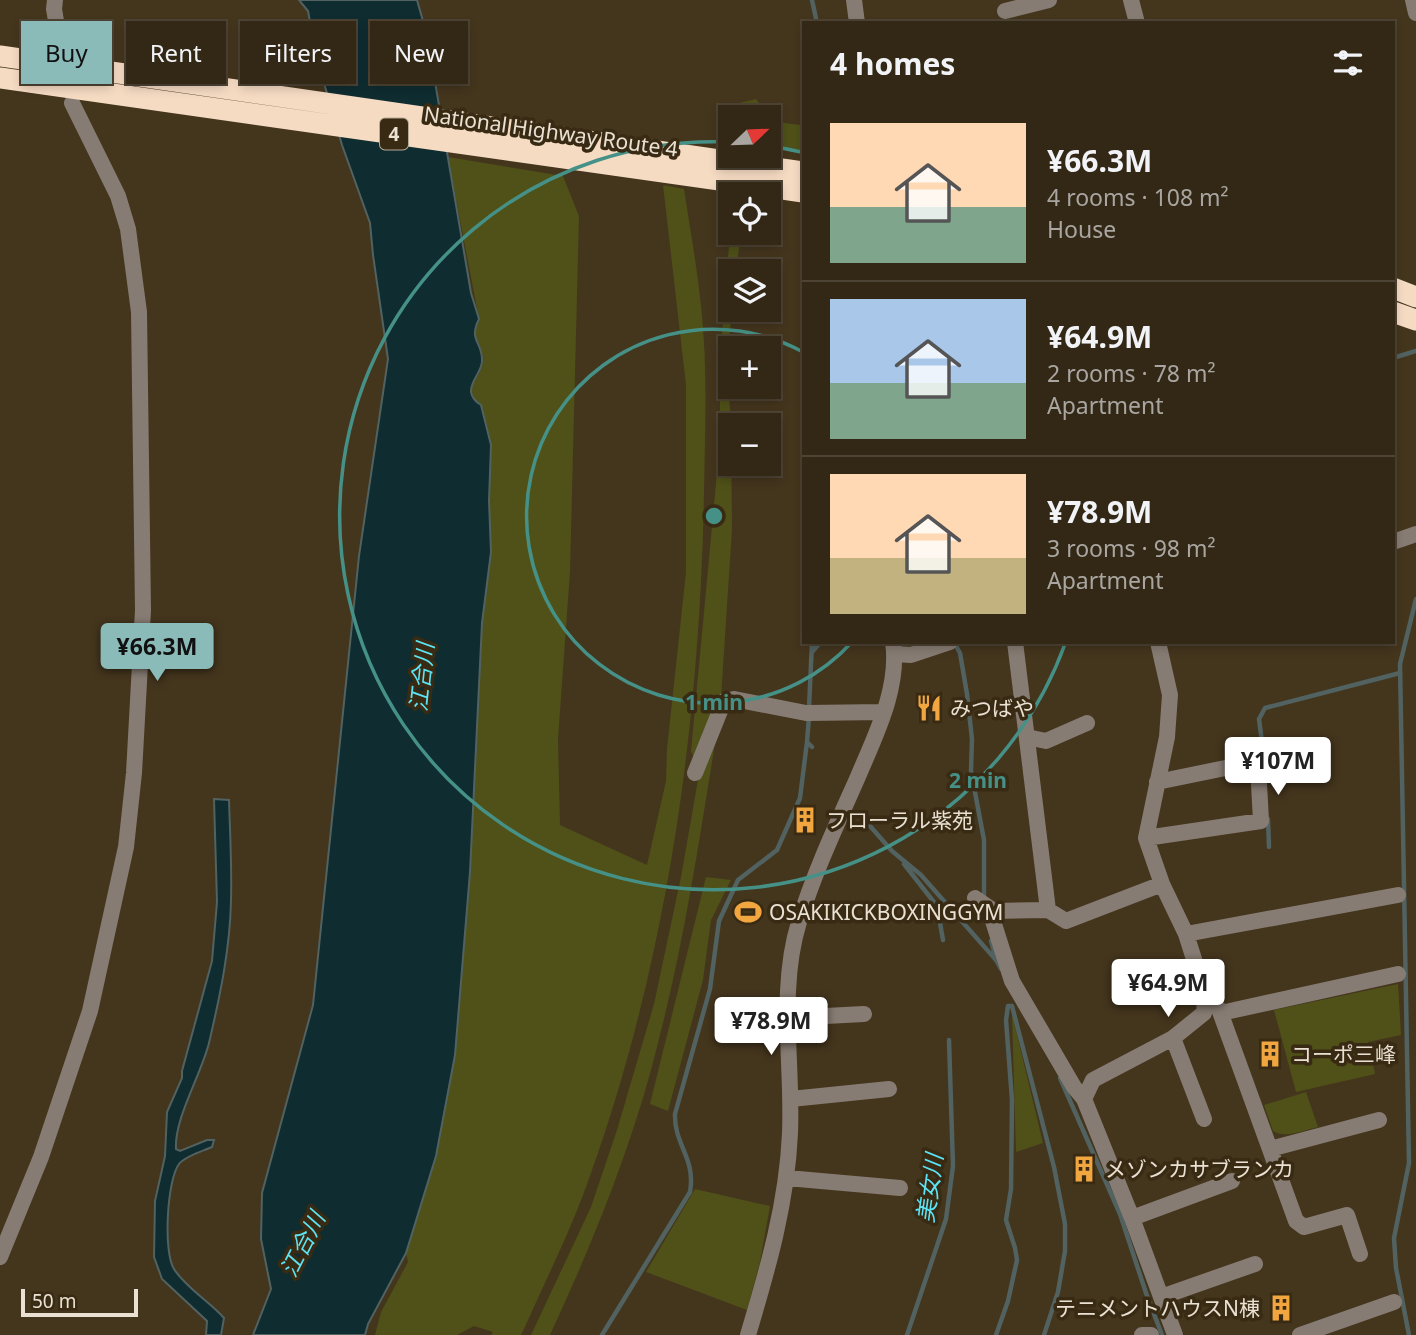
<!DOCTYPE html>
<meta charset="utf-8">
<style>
body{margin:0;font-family:"Noto Sans","Noto Sans JP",sans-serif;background:#3b301f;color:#f1f3f6;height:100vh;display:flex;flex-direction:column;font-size:26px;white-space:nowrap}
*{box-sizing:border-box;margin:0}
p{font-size:23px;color:#a9a6a1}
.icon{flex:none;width:38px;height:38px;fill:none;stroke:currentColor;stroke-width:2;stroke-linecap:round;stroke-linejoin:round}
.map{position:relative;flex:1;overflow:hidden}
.side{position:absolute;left:802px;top:21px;width:593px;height:623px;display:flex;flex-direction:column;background:#332816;border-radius:0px;box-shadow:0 4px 10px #0003,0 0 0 2px #4e4435}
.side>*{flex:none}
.guide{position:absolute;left:21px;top:21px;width:665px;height:63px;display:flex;gap:14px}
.needle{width:46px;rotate:67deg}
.fabs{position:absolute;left:718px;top:105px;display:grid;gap:14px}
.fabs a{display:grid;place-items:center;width:63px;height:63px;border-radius:0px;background:#332816;box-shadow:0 4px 10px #0003,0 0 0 2px #4e4435;font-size:35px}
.scale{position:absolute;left:21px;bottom:18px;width:117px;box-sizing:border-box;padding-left:7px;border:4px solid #eae1d3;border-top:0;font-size:19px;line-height:24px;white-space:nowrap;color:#eae1d3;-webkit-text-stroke:5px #392b13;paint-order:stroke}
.price{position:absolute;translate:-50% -60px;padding:0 16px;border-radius:7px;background:#fff;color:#222;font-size:23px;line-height:46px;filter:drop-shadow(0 2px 4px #0008)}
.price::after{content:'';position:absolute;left:50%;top:42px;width:21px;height:16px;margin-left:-10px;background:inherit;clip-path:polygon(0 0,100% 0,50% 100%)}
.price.active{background:#8bbbb9;color:#111}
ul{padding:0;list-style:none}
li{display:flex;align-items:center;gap:21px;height:175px;padding:0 28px}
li+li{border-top:2px solid #4e4435}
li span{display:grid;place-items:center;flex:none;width:196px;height:140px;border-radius:0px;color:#555}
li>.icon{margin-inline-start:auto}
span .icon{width:84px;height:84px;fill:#fffc;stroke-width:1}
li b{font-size:30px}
h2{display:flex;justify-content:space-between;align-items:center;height:84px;padding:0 28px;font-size:30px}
.tag{padding:0 24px;border-radius:0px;background:#332816;box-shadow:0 4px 10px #0003,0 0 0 2px #4e4435;font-size:24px;line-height:63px}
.tag.active{background:#8bbbb9;color:#111}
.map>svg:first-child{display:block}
</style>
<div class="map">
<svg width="1416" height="1335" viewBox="0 0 1416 1335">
<rect width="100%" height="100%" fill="#44351d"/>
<!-- green -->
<path fill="#4f5118" d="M756 99C770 119 778 124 803 125V151L768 145V117H730L728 138 731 105Z
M448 157 563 176 579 216 570 572 558 739 560 825 647 865 666 781 667 749 686 572V385L663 185 684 189C690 228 697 267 701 306 708 368 705 431 704 493 700 722 668 957 591 1173 573 1226 547 1277 524 1329L521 1335H491L493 1332 474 1326 457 1335H375L381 1312 408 1262 406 1253 436 1156 455 1055 470 872 482 623 491 552 489 501 475 401 471 388C476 378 485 367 483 356 479 338 469 339 479 319Z
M730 233H741L736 271H730V310H732L727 361 731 425 732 529 721 698 694 758 691 751 720 441V360Z
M716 737C700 836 685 937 660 1035 635 1139 595 1238 550 1335H531L591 1207 617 1130 654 1004 681 877 699 774Z
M706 877 731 880 711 920 703 980 668 1111 650 1104Z
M1398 984 1401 1035 1368 1042 1375 1074 1296 1092 1274 1010Z
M1012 1014 1043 1143 1016 1152Z
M1306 1092 1318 1127C1304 1130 1286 1139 1273 1131L1264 1105Z
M695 1189 770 1206 760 1262 747 1310 646 1272Z"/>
<!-- water -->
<path fill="#0f2c30" stroke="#516261" stroke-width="2" d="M299 0H417L427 35 471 293 479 319C468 341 483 342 482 361 482 372 470 381 471 392 472 398 476 402 481 405L491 445 489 501 491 552 482 623 470 872 455 1055 436 1156 406 1253 368 1324 365 1335H253L271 1289 261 1239 262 1193 313 1005 359 556 388 359 373 255 370 223 342 145 317 59 308 11Z
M214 799 229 800C230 833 232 867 231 901 230 949 220 996 209 1043 201 1075 174 1119 176 1149L180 1151 207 1140H214L212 1147C203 1151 185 1156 179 1164 167 1180 163 1252 174 1269 186 1288 209 1301 224 1318L221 1335H206L207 1321 162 1279 154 1257 155 1201 165 1156 167 1112 182 1078V1071L212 961 217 902Z"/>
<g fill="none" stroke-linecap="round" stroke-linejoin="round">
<!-- stream -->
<path stroke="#516261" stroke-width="4.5" d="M812 0 817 23
M1393 358 1416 351
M955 644 960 653 967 694 972 739 971 771 984 840V898
M812 652 821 642
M809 708 812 642
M809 717 807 742 812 747
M1265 765 1259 719 1265 708 1400 673
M863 818 892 851 921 875 996 960 1001 969
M1268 819 1269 847
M904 864 937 906 943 940
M991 941 996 959
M1060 1078 1120 1214 1146 1293 1162 1335
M602 1335 690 1192C696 1158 674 1145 675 1114L710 989 719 921 738 880 777 850 800 798 807 742
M907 1335 946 1219 953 1166 949 1040
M996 1335 1008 1301 1017 1260 1015 1248 1006 1220 1011 1189 1012 1100 1006 1020 1008 1006H1012L1054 1167 1065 1224V1251L1058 1292 1044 1335
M1409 1335 1396 1268 1394 1238 1409 1163 1400 664 1416 599"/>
<!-- minor -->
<path stroke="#877c73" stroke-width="16" d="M55 0 54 9 61 50
M854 0 857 23
M1131 0 1137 23
M1413 0 1416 13
M1005 11 1049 0
M1393 542 1416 534
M1015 642 1048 910 1066 921 1162 884
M1158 642 1170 695 1167 737 1146 838 1162 884 1186 934 1200 978 1205 1000 1204 1013 1173 1038 1093 1080 1084 1099 1132 1218 1175 1335
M895 654 911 655 950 642
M1027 737 1046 741 1087 723
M695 773 724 701 734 699 806 713 883 712
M1146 838 1261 821 1258 765 1250 763 1157 782
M975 898 994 911 1048 910
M994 911 993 921 1012 981 1074 1087 1084 1099
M1186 934 1398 895
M1205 1000 1219 1009 1296 1221 1304 1227 1347 1215 1360 1254
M1221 1013 1398 974
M787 1018 864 1014
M1173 1038 1204 1119
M791 1099 889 1089
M1270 1149 1379 1120
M787 1178 900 1188
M1132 1218 1232 1181
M0 1257 41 1157 90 1011 126 847 134 773 143 610 139 312 128 229 118 196 72 103
M1161 1297 1255 1264
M748 1335C768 1268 787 1203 790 1133 793 1063 778 990 799 922 814 873 836 826 857 779 874 738 900 689 893 642
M1142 1335H1151
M1300 1335 1394 1302"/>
<!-- highway -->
<path stroke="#f6dbc3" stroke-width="21" d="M0 56 803 172
M0 78 803 192
M1393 288 1416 297
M1393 312 1416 320"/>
</g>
<!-- distance rings -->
<g fill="none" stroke="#469187" stroke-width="3.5">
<path d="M852 642A187 187 0 1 1 803 352"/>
<path d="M1065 644A374 374 0 1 1 727 142M769 146A374 374 0 0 1 801 152"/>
</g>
<!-- icons -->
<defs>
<g id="restaurant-bare" transform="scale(2.1)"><path d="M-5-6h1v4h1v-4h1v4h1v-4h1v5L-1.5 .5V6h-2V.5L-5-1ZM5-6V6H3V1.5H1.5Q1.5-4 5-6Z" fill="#f1a640" stroke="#392b13" stroke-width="2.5" paint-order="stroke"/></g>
<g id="building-bare" transform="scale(2.1)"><path d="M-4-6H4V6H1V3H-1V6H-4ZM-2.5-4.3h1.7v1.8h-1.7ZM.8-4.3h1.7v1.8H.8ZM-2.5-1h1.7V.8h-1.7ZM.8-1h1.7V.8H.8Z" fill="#f1a640" stroke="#392b13" stroke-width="2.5" paint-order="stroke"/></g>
<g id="stadium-bare" transform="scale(2.1)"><path d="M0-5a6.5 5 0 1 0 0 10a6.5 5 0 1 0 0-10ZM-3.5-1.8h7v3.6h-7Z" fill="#f1a640" stroke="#392b13" stroke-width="2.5" paint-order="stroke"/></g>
</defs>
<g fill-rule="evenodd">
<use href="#restaurant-bare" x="929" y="708"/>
<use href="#building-bare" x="805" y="820"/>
<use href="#stadium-bare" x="748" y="912"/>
<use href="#building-bare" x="1270" y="1054"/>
<use href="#building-bare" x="1084" y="1169"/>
<use href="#building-bare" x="1281" y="1308"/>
</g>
<g text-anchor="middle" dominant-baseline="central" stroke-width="7" stroke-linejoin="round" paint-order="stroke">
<!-- shield labels -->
<rect fill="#392b13" stroke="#b5aa99" stroke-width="2" x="380" y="118.5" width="28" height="31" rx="5"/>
<g font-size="19" font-weight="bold" fill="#eae1d3">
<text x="394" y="134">4</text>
</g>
<!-- street labels -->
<g font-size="21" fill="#eae1d3" stroke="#392b13">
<text transform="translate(551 131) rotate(8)">National Highway Route 4</text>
</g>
<!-- poi labels -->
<g font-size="21" fill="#eae1d3" stroke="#392b13" text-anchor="start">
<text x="950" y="708">みつばや</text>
<text x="826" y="820">フローラル紫苑</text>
<text x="769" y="912">OSAKIKICKBOXINGGYM</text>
<text x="1291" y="1054">コーポ三峰</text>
<text x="1105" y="1169">メゾンカサブランカ</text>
<text x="1260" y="1308" text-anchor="end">テニメントハウスN棟</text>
</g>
<!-- water labels -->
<g font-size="23" font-style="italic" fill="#5ce4f6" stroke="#392b13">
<text transform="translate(421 677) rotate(-84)">江合川</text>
<text transform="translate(929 1188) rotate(-82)">美女川</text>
<text transform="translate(302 1244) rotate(-63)">江合川</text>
</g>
</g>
<circle cx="714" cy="516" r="10" fill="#469187" stroke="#392b13" stroke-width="3.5"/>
<g font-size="21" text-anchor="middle" font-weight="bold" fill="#469187" stroke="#392b13" stroke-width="7" stroke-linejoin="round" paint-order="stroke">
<text x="714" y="710">1 min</text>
<text x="978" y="788">2 min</text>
</g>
</svg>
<div class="fabs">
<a><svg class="needle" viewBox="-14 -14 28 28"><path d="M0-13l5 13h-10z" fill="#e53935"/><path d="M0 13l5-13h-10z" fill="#a9a6a1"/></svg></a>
<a><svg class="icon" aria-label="locate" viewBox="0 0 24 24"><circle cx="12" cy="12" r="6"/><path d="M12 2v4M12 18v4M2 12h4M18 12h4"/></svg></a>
<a><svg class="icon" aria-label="layers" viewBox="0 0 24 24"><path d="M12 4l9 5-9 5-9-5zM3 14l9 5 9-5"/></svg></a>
<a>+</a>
<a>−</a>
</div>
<div class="scale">50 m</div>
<b class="price active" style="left:157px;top:683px">¥66.3M</b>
<b class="price" style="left:1278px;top:797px">¥107M</b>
<b class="price" style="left:1168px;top:1019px">¥64.9M</b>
<b class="price" style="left:771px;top:1057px">¥78.9M</b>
<div class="guide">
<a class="tag active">Buy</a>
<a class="tag">Rent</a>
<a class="tag">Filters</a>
<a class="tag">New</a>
</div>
<section class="side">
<h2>4 homes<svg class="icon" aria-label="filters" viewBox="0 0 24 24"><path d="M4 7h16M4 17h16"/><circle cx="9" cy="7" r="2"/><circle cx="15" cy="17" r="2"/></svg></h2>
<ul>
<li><span style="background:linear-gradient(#ffd9b3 60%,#7fa58c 0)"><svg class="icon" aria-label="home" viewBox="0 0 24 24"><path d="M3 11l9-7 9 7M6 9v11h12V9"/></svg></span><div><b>¥66.3M</b><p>4 rooms · 108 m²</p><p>House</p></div></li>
<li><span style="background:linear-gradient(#a9c7e8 60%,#7fa58c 0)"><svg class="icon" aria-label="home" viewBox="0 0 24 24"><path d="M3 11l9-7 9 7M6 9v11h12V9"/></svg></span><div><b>¥64.9M</b><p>2 rooms · 78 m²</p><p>Apartment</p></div></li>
<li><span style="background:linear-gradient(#ffd9b3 60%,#c2b280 0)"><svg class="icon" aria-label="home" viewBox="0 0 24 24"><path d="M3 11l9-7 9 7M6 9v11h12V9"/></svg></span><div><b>¥78.9M</b><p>3 rooms · 98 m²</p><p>Apartment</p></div></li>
</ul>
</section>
</div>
